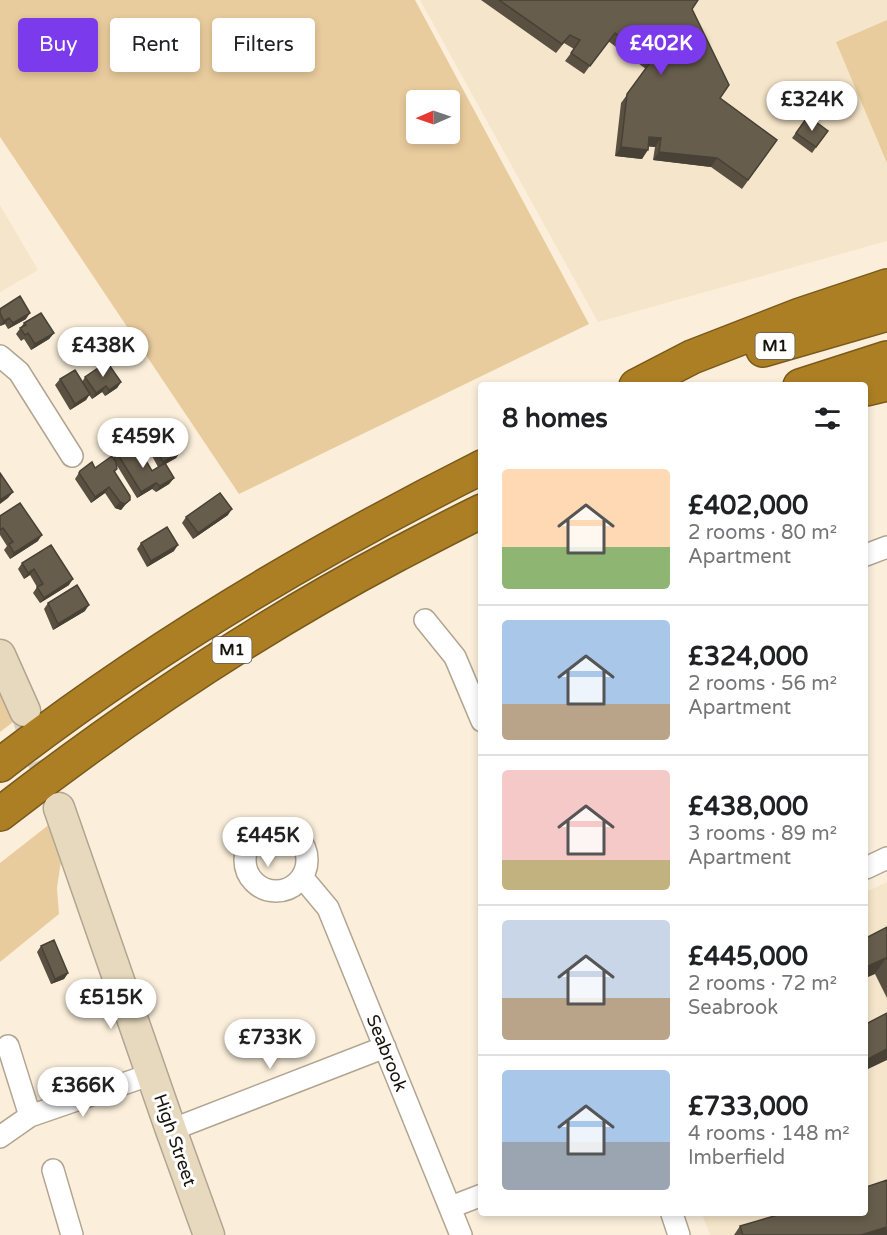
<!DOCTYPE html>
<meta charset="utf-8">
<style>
body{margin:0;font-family:"Varela Round",sans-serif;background:#f6f6f6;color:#202124;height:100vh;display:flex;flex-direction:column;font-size:22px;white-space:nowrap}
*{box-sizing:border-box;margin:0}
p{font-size:20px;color:#757577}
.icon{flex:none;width:33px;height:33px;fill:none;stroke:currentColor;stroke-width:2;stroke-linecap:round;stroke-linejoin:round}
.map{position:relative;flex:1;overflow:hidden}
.sheet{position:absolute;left:478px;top:382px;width:390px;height:834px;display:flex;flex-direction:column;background:#fff;border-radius:6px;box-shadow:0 3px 9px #0003}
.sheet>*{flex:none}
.hud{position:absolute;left:18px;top:18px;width:370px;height:54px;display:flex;gap:12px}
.needle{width:39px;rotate:268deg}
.fabs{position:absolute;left:406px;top:90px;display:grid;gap:12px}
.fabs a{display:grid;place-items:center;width:54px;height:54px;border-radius:6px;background:#fff;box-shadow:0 3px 9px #0003;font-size:30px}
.price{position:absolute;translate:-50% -51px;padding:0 14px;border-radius:21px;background:#fff;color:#222;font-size:20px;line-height:39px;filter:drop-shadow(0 2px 3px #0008)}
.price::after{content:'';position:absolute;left:50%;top:36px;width:18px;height:14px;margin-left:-9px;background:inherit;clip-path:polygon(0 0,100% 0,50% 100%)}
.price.current{background:#7c3aed;color:#fff}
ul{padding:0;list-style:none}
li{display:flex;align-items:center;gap:18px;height:150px;padding:0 24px}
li+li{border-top:2px solid #e0e0e0}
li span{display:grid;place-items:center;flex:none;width:168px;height:120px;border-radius:6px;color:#555}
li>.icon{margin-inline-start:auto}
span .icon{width:72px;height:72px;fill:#fffc;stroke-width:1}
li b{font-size:26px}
h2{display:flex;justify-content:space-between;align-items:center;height:72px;padding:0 24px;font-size:26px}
.chip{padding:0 21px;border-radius:6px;background:#fff;box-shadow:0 3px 9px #0003;font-size:21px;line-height:54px}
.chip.current{background:#7c3aed;color:#fff}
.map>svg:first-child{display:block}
</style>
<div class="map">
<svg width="887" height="1235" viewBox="0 0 887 1235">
<rect width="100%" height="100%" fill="#fbefdb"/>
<!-- built -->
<path fill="#f5e5ca" d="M420 0H887V241L598 322Z
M0 205 38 270 0 292Z
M887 882V1235H710L702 1214H866V892Z"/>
<!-- green -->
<path fill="#e9cc9d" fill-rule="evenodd" d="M0 0H415L589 324 239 494 0 137ZM450 100V134H417V100Z
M887 20V163L836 42Z
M0 687 13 722 0 732Z
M51 823 63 848 57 888 59 914 0 962V863Z"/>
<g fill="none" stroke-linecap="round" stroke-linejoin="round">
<!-- secondary-tunnel -->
<path stroke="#d9cebc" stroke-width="30" stroke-dasharray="30 15" stroke-linecap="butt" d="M27 717 59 808"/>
<!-- street casing -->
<g stroke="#b1a592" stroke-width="24">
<path id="street" d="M0 356 19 372 72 456
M866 555 887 547
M425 620 455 657 482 721
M245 860a31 31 0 1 1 62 0a31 31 0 1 1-62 0Z
M866 868 887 858
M302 877 328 908 461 1235
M8 1046 30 1116
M171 1130 385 1047
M0 1137 30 1116 152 1074
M53 1170 72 1235
M451 1207 482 1195
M672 1214 679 1235"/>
</g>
<!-- secondary casing -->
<g stroke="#b1a592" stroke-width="33">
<path id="secondary" d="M0 655 25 711
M59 808 171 1130 209 1235"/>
</g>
<!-- highway casing -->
<g stroke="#795a1c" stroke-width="36">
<path id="highway" d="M763 350 887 314
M636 386 692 357 800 315 887 286
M800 386 887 358
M866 389 887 384
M0 765C149 649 313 552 482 467
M0 814C125 717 256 629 396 555 425 540 453 525 482 511"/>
</g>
<!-- street -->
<use href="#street" stroke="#fff" stroke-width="21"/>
<!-- secondary -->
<use href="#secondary" stroke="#e6d9bd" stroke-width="30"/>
<!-- highway -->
<use href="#highway" stroke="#ad7f24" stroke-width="33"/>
</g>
<!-- wall -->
<path fill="#595041" d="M481 0H698L692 9 720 98 777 140 742 189 711 167 653 160 655 147 648 146 642 159 615 156 621 103 646 69 608 41 584 74 565 61 574 49 564 43 556 53Z
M808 116 828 131 812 153 792 138Z
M0 309 26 319 8 329 5 324 0 326Z
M24 323 54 333 49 339 31 350 24 339 21 341 16 334Z
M85 377 121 382 117 388 105 396 102 392 92 399 89 395 86 400 70 410 55 385 60 379 82 382Z
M148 435 180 452 176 458 165 464 174 478 169 484 156 492 152 489 137 498 116 464 117 469 115 472 125 505 121 510 115 508 105 493 91 503 75 479 80 471 95 468 113 458 117 453 152 471 158 467 144 441Z
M228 515 193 539 182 523 186 517Z
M0 516 38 541 10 559 4 550 7 546 0 535Z
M141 543 174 551 147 567 137 549Z
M22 563 69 585 40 603 33 593 37 587 30 575 24 579 18 569Z
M48 603 85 611 53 630 44 609Z
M887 927V998L875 974Z
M41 946 68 973 64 979 51 984 37 952Z
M740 1226 887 1235H734Z"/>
<!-- shaded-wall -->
<path fill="#484135" d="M649 137 661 138 655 147 643 146Z
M621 147 648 150 642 159 615 156Z
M659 152 717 158 711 167 653 160Z
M30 313 26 319 8 329 13 323Z
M9 318 5 324 0 326 4 321Z
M54 333 49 339 31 350 35 344Z
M121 382 117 388 105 396 109 390Z
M106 386 102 392 92 399 96 393Z
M90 394 86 400 70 410 75 404Z
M180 452 176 458 159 468 163 462Z
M174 478 169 484 156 492 160 486Z
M156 483 152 489 137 498 141 492Z
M109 487 105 493 91 503 95 497Z
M13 492 8 498 0 504V500Z
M130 500 125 505 121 510 115 508 120 502Z
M232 509 228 515 193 539 198 533Z
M42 535 38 541 10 559 14 553Z
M178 545 174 551 147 567 151 561Z
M34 569 30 575 24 579 28 573Z
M73 579 69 585 40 603 44 598Z
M89 605 85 611 53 630 58 624Z
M886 958 875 974 866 978V967Z
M68 973 64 979 51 984 55 979Z
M887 1049V1060L866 1070V1060Z
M887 1227V1235H861Z"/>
<!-- building -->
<path fill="#675d4c" stroke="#484135" stroke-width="1.5" d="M499 0H698L692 9 729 85 720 98 777 140 748 180 717 158 659 152 661 138 649 137 648 150 621 147 627 94 652 60 615 33 590 66 571 53 580 40 570 35 562 44Z
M808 116 828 131 816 147 796 133Z
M20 296 30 313 13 323 9 318 4 321 0 313V309Z
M41 313 54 333 35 344 28 333 25 335 20 328 26 325 24 323Z
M107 362 121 382 109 390 106 386 96 393 85 377Z
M75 370 90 394 75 404 60 379Z
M165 425 180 452 163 462 148 435Z
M135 442 152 471 165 463 174 478 160 486 156 483 141 492 117 453Z
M112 456 116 462 117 469 114 471 130 496V500L125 504 120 502 109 487 95 497 79 473 80 471 92 462 95 468Z
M0 473 13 492 0 500Z
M220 493 232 509 198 533 186 517Z
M20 503 42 535 14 553 9 544 13 542 3 528 0 530V516Z
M167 527 178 545 151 561 141 543Z
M51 545 73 579 44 598 37 587 43 584 34 569 28 573 22 563Z
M77 585 89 605 58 624 48 603Z
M887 927V959L886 958 866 967V938Z
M54 940 68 973 55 979 41 946Z
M887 1013V1049L866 1060V1024Z
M887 1180V1227L861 1235H743L740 1226 781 1214H866V1187Z"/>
<g text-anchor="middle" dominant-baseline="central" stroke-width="6" stroke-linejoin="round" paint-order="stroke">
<!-- shield labels -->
<g fill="#fefefe" stroke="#5d5a55" stroke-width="1.5">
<rect x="755.5" y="333" width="39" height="26" rx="4.5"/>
<rect x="212.5" y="637" width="39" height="26" rx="4.5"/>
</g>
<g font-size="16" font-weight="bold" fill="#18140d">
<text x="775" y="346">M1</text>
<text x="232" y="650">M1</text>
</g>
<!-- street labels -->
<g font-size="18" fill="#18140d" stroke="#fefefe">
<text transform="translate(387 1053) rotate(68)">Seabrook</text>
<text transform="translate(175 1140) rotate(71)">High Street</text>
</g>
</g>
</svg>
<div class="fabs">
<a><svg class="needle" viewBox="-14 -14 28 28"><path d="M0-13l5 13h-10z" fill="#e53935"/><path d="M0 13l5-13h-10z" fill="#757577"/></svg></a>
</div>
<b class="price current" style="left:661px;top:76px">£402K</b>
<b class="price" style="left:812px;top:132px">£324K</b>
<b class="price" style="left:103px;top:378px">£438K</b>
<b class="price" style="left:143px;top:469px">£459K</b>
<b class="price" style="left:268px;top:868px">£445K</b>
<b class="price" style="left:111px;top:1030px">£515K</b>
<b class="price" style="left:270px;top:1070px">£733K</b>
<b class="price" style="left:83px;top:1118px">£366K</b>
<div class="hud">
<a class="chip current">Buy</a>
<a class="chip">Rent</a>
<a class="chip">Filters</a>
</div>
<section class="sheet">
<h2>8 homes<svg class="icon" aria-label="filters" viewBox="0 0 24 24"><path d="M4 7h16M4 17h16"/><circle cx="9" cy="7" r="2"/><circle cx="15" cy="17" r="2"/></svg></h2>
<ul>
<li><span style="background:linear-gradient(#ffd9b3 65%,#8fb573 0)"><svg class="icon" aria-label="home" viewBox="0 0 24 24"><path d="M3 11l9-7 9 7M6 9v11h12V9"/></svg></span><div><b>£402,000</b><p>2 rooms · 80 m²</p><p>Apartment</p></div></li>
<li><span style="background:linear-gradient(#a9c7e8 70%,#b9a48a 0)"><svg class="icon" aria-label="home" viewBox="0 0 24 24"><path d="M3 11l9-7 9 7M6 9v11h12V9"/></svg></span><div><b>£324,000</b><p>2 rooms · 56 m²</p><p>Apartment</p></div></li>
<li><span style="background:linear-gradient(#f6c9c9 75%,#c2b280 0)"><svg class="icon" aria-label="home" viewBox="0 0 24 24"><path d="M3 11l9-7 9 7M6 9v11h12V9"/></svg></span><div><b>£438,000</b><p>3 rooms · 89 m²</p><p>Apartment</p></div></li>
<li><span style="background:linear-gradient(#c9d6e8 65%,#b9a48a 0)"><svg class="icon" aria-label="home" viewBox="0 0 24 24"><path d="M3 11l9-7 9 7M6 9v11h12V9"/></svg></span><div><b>£445,000</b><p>2 rooms · 72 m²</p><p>Seabrook</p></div></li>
<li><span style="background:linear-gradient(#a9c7e8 60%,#9aa5b1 0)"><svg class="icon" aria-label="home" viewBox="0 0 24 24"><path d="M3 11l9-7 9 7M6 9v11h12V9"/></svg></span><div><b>£733,000</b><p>4 rooms · 148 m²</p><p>Imberfield</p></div></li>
</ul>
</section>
</div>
